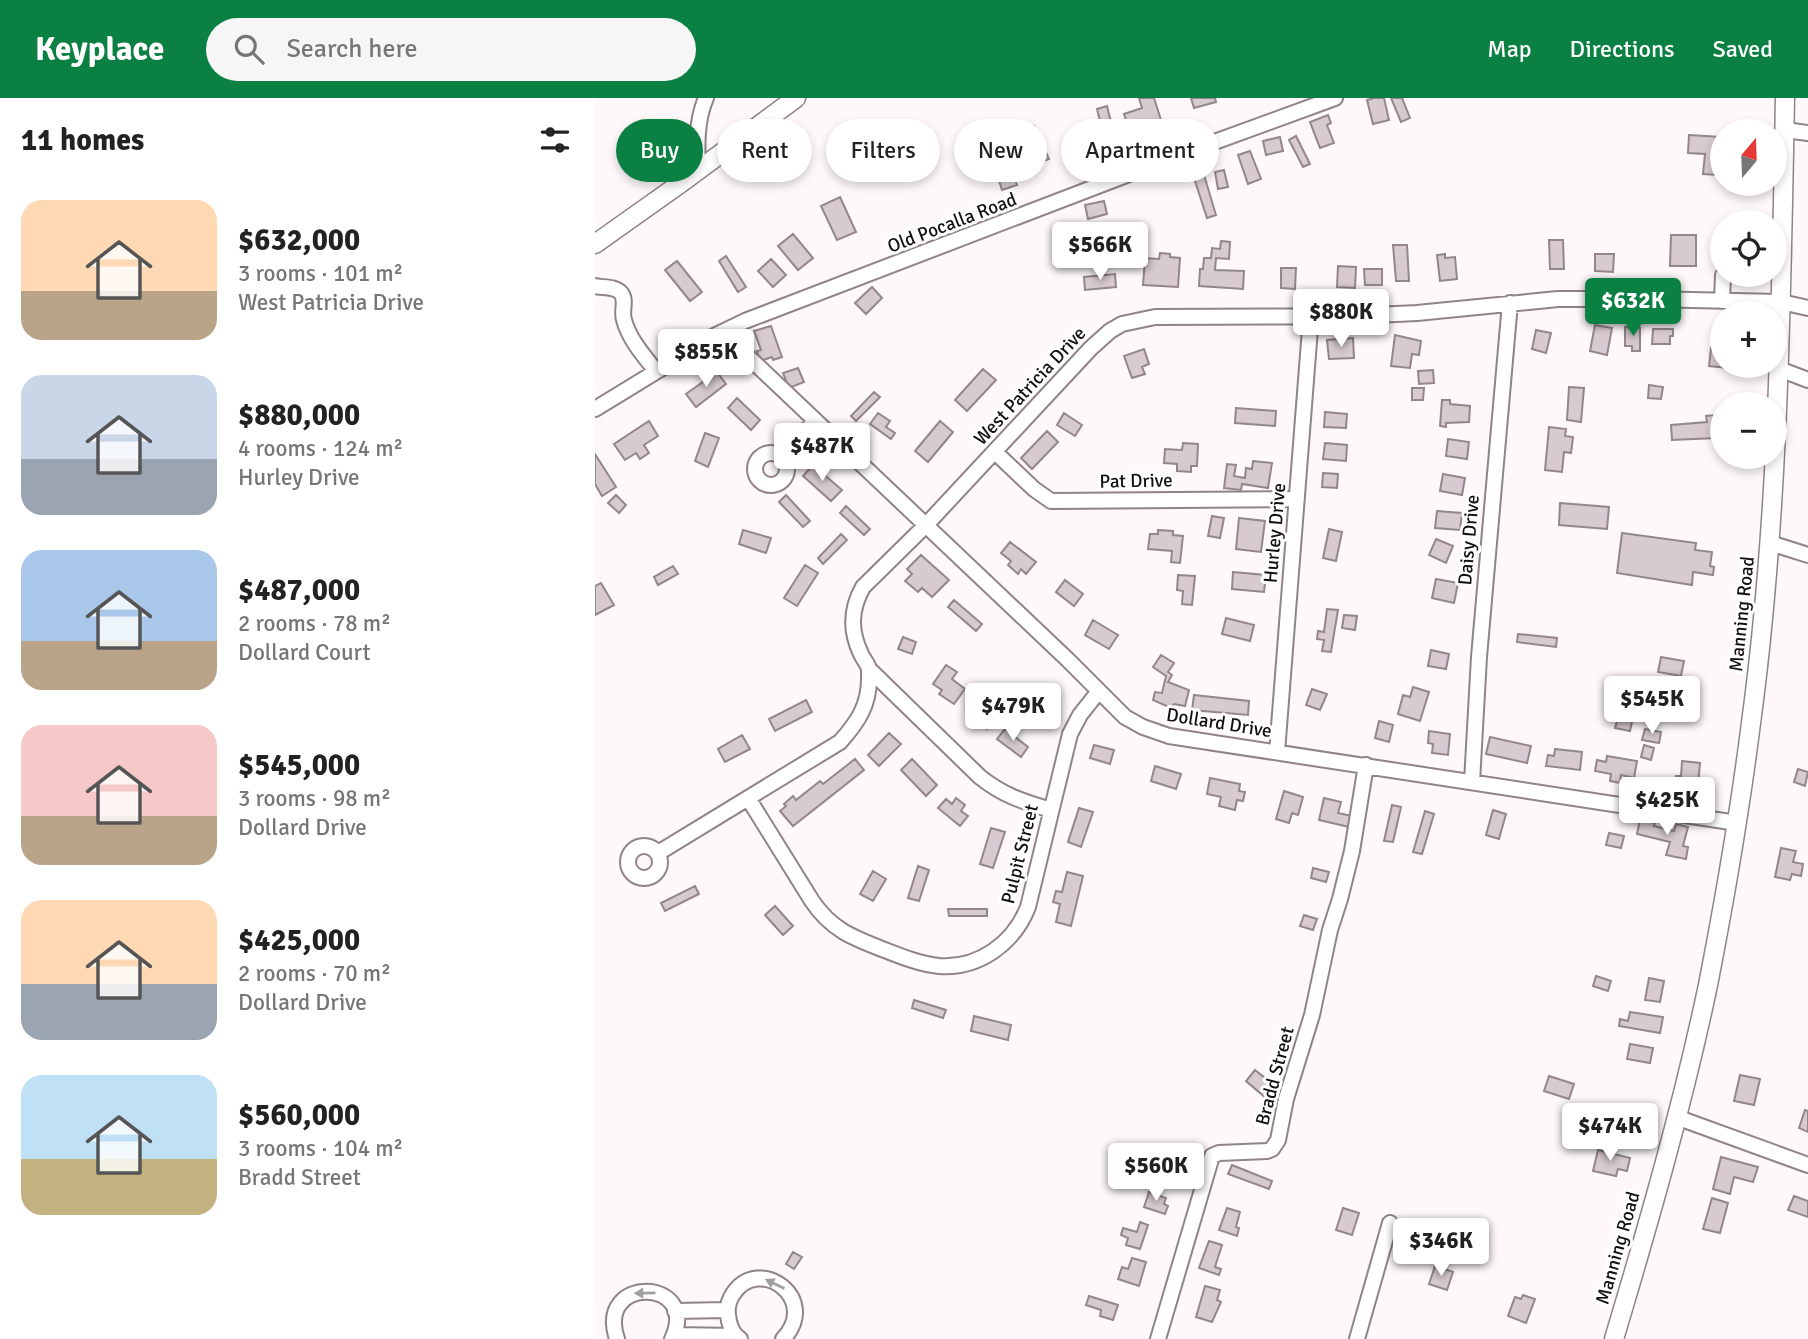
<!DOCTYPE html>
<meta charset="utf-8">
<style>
body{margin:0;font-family:Signika,sans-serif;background:#f6f6f6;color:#222;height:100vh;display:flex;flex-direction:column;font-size:26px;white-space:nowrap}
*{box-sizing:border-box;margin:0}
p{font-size:23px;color:#767676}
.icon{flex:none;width:38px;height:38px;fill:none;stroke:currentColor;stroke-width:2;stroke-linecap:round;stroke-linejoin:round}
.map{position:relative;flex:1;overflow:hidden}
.details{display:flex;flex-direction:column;background:#fff;width:595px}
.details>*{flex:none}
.hud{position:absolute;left:21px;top:21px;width:665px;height:63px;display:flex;gap:14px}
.needle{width:46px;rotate:19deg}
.fabs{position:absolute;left:1115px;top:21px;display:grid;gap:14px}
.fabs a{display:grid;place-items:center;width:77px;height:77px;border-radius:50%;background:#fff;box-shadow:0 4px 10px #0003;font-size:35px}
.price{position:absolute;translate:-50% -60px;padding:0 16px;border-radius:7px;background:#fff;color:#222;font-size:23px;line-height:46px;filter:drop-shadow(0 2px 4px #0008)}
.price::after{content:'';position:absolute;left:50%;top:42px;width:21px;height:16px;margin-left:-10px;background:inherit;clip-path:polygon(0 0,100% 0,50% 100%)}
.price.on{background:#0b8043;color:#fff}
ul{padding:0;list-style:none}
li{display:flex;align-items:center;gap:21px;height:175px;padding:0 21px}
li span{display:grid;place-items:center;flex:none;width:196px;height:140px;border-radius:21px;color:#555}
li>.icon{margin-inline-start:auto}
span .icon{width:84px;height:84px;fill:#fffc;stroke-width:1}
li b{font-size:30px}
h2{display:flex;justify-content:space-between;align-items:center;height:84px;padding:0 21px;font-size:30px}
.pill{padding:0 24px;border-radius:32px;background:#fff;box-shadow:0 4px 10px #0003;font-size:24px;line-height:63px}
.pill.on{background:#0b8043;color:#fff}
header{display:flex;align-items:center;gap:42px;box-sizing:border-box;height:98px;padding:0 35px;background:#0b8043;color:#fff}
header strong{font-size:33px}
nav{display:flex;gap:38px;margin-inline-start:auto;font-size:24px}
.search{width:490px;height:63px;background:#f6f6f6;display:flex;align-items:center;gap:18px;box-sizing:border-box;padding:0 24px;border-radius:38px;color:#767676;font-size:26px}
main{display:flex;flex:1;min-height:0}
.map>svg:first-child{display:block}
</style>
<header>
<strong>Keyplace</strong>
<div class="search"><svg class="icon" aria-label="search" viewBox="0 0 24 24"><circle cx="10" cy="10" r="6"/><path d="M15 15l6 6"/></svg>Search here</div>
<nav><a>Map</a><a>Directions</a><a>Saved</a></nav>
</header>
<main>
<section class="details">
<h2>11 homes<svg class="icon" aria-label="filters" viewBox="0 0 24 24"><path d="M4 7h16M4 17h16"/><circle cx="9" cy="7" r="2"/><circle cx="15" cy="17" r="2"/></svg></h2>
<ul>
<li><span style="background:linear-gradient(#ffd9b3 65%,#b9a48a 0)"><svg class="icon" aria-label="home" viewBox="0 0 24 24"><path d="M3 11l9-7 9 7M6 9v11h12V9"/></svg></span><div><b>$632,000</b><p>3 rooms · 101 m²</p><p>West Patricia Drive</p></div></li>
<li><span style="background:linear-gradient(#c9d6e8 60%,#9aa5b1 0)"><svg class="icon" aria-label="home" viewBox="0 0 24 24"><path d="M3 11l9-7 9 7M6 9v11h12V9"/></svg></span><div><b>$880,000</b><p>4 rooms · 124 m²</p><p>Hurley Drive</p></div></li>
<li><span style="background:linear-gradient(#a9c7e8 65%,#b9a48a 0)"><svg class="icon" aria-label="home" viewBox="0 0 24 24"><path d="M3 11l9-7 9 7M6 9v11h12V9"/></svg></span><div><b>$487,000</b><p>2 rooms · 78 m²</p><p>Dollard Court</p></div></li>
<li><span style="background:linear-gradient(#f6c9c9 65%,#b9a48a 0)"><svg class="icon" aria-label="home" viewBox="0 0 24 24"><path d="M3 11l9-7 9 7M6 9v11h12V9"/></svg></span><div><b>$545,000</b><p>3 rooms · 98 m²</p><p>Dollard Drive</p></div></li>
<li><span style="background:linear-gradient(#ffd9b3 60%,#9aa5b1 0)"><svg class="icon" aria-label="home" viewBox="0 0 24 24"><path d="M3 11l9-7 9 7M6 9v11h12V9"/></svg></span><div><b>$425,000</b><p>2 rooms · 70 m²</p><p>Dollard Drive</p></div></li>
<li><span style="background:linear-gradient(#bfe0f5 60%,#c2b280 0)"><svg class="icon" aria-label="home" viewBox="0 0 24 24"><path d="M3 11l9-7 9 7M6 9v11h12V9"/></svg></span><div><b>$560,000</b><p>3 rooms · 104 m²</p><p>Bradd Street</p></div></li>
</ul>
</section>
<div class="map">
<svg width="1213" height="1241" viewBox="0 0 1213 1241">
<rect width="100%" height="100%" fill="#fef8fb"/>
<!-- building -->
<path fill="#d7cad0" stroke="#93878c" stroke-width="2" d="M544 0H559L566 22 534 32 529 16 547 10Z
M596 0H620L621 4 599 10Z
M779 0H789L794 22 778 26 772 2Z
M796 0H807L815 20 806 24Z
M512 8 522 49 512 51 502 11Z
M733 17 736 25 732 27 739 45 725 50 715 24Z
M439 28 454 61 439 67 425 34Z
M1094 37 1126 39 1123 77 1108 76 1110 56 1093 55Z
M701 38 715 66 708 69 694 42Z
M685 39 688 53 671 57 668 43Z
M655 53 666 81 653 86 643 57Z
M412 59 422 87 407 92 398 64Z
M603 63 607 77 595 81 590 66Z
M629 72 633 89 623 91 620 74Z
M609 77 621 117 612 120 599 80Z
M245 99 261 134 242 142 226 108Z
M509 103 512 116 493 121 490 107Z
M198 136 218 160 203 172 183 148Z
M1076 137H1101V168H1075Z
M954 142H968L969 171H955Z
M531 143H542V156H531Z
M626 143 635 144 634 161 621 160 620 172 649 173 648 191 604 188 605 171H608L609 160H616L617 150 625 151Z
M798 147H812L814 183H801Z
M565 155 575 156V159L585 160 583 189 548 187 550 160 564 161Z
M850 156V160L860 159 862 181 845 183 842 157Z
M1000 156H1019L1018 174 1000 173Z
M131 158 151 189 143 194 124 163Z
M176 161 191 177 178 189 163 173Z
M82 163 107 194 95 203 70 172Z
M743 168 761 169 760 190 742 189Z
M686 170H701L700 191 686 190Z
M769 171H787V187H770Z
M520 176 521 189 490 192 489 179Z
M277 189 287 200 271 216 260 205Z
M1000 227 1017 230 1012 257 995 253Z
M176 228 187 259 178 262 177 259 165 263 162 253 166 252 159 233Z
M1030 229 1045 230V253H1037V248H1030Z
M1058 231H1078V238H1075V246H1057Z
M941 232 956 235 951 255 937 251Z
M800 237 826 243 824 257 817 256 815 270 796 268Z
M758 240 759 260 734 261 732 242Z
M1116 250 1127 251V268H1133V270L1114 268Z
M549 251 554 266 547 269 550 276 537 280 529 258Z
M203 270 209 284 194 290 188 275Z
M388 271 401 282 372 313 360 302Z
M838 272 839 285 824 286 823 273Z
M122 274 131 286 101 309 91 296Z
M1054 287 1068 289 1066 301 1053 300Z
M974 289 989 290 986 324 972 322Z
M817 290H829L828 302H817Z
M279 294 285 299 261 323 256 318Z
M142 300 165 322 156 332 133 310Z
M847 302H855V306L875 308 874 324 851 325V329L845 328Z
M641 310 681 313 680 328 640 325Z
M730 314 752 316 751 330 729 329Z
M283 315 295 323 291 329 300 335 296 341 275 326Z
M469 315 487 327 480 338 462 327Z
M1121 317 1122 340 1077 342 1076 327 1112 324 1111 318Z
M54 323 63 338 49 347 54 355 45 361 41 355 30 362 19 346Z
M345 323 358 334 333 364 320 353Z
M954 329 971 331 970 338 978 339 976 355 969 354 967 374 950 372Z
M452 333 463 344 437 371 426 360Z
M110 335 124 340 113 369 100 363Z
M853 341 874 344 872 361 851 358Z
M588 345 603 346 602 368H596V374L582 373V366L569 365 570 351 587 352Z
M730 345 752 347 751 363 728 361Z
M0 356 21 389 7 398 0 386Z
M658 363 677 365 673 390 647 386 646 392 629 390 632 366 641 367 639 378 650 380 651 370 657 371Z
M218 367 247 392 236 403 208 378Z
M728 375 743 376 742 390 727 389Z
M848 376 870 380 867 397 845 393Z
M21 397 31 407 24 415 13 405Z
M191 397 215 423 208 429 184 404Z
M965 405 1014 409 1012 431 964 427Z
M251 408 275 431 269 437 245 415Z
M842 413 867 415 865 432 840 430Z
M617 418 629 420 625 440 613 438Z
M644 420 670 423 666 454 641 451Z
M734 431 747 434 741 463 728 460Z
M148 432 176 440 171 455 144 446Z
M563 432 578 433V437L588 438 585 465 576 464 577 453 553 451 555 436H563Z
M1027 435 1101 445 1100 452 1117 454 1115 468 1119 469 1118 477 1098 474 1097 487 1022 475Z
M246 436 252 442 228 466 223 460Z
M841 441 858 448 851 465 834 457Z
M415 444 441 464 431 476 426 471 423 476 413 467 416 463 406 455Z
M326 457 354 482 337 499 327 490 323 494 310 483 317 476 312 471Z
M210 467 223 475 202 508 189 500Z
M78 468 83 476 63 487 59 479Z
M638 474 671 477 669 494 637 491Z
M583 477 600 478 597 507 587 506 588 493 582 492Z
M841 481 863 485 859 505 837 500Z
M470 482 488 496 479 508 461 494Z
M6 485 19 507 0 517V488Z
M359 502 387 526 381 533 353 509Z
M732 511 743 512 736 554 727 553 729 542 722 541 723 533 729 534Z
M749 517 762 518 760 532 747 530Z
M631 520 659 527 655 543 627 536Z
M498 522 523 537 514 551 490 537Z
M923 536 962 540 961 549 922 544Z
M308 539 321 544 317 556 303 551Z
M836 552 854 556 851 571 833 568Z
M566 557 579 565 573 574 577 577 573 584 594 592 590 608 579 606 576 610 558 602 560 594 567 595 571 578 558 569Z
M1066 559 1089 563 1086 578 1063 574Z
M351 567 362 574 357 581 370 591 359 606 344 596 347 592 338 586Z
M818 589 834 594 825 623 803 616 808 597 815 599Z
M717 591 732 596 725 612 711 607Z
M599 597 654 603 653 617 597 612Z
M211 602 217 614 180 633 174 621Z
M1048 602 1082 607 1080 623 1065 621V623L1045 620Z
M377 605 398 625 392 631 371 611Z
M1024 616 1038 619 1035 633 1020 630Z
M784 623 798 627 794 644 780 640Z
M410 631 433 649 426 659 402 641Z
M1050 631 1066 634 1064 645 1047 642Z
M834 633 855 636 853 657 837 655 838 646 833 645Z
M294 635 306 646 284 668 273 657Z
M147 637 155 651 130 664 123 651Z
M895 639 936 648 932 665 891 656Z
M499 647 519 652 515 666 495 660Z
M1049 647 1059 650 1056 662 1046 659Z
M960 651 987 654 985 672 951 668 953 657 959 658Z
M1012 658 1042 663 1039 680 1026 677 1025 685 1015 683 1016 676 1000 673 1002 662 1011 664Z
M260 661 269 672 198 728 185 713 191 708 189 706 198 698 201 702 225 683 228 686Z
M317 661 342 687 331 698 306 672Z
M1087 663 1105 665 1102 699 1079 697 1081 678H1086Z
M560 668 586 676 581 691 556 683Z
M1203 671 1213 674 1210 688 1199 684Z
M615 680 645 686 644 693 650 694 648 703 642 702 640 712 624 708 626 699 612 696Z
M689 693 708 699 703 717 697 715 694 725 681 721Z
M361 700 370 707 366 713 373 718 365 728 343 710 351 701 357 706Z
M729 700 746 704 743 715 757 718 754 729 724 722Z
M797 707 806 709 798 744 789 743Z
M484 710 498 714 486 749 473 744Z
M898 712 911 716 904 741 891 737Z
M830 713 839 716 827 756 818 754Z
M1045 721 1060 725 1059 728 1079 733 1081 726 1093 729 1088 748 1093 749 1091 761 1071 757 1075 744 1042 736Z
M396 730 410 734 398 770 385 766Z
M1014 735 1029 738 1026 750 1011 747Z
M1186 750 1201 753 1198 764 1208 766 1206 778 1197 776 1195 782 1180 779Z
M323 768 334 772 324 803 313 800Z
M718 770 734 774 731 784 716 780Z
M278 773 291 781 278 803 265 796Z
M472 774 488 778 476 828 461 824 465 806 458 804 461 793 467 794Z
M100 788 104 796 70 813 66 805Z
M180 808 198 828 188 837 170 817Z
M353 811H392V818H354Z
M709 817 722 821 718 832 705 828Z
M1001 878 1016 883 1013 893 998 888Z
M1054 880 1069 883 1065 904 1050 902Z
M319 902 351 912 348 920 317 910Z
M1035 914 1068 919 1065 935 1024 928 1025 921 1033 923Z
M379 918 416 927 413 942 376 933Z
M1035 946 1058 950 1055 965 1032 961Z
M660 972 688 994 678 1006 651 983Z
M1145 977 1165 981 1159 1007 1139 1003Z
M954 978 979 986 974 1001 949 993Z
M1210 1012 1213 1013V1034L1204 1030Z
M563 1050 582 1056 578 1070 559 1064Z
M1003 1052 1035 1060 1032 1073 1023 1071 1021 1078 998 1073Z
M1126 1059 1163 1069 1158 1084 1139 1079 1135 1096 1118 1091Z
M637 1067 677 1083 674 1091 633 1076Z
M554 1094 571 1100 569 1106 573 1108 570 1116 549 1109Z
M1199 1098 1213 1103V1119L1193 1112Z
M1117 1100 1133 1105 1125 1135 1108 1131Z
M632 1110 645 1114 641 1129 644 1130 642 1138 624 1132Z
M748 1110 764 1115 757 1137 741 1132Z
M545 1124 553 1127 545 1151 531 1147 533 1140 526 1137 528 1130 542 1134Z
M614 1143 627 1147 620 1169 626 1171 624 1177 604 1170Z
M198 1154 207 1159 199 1171 191 1166Z
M537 1160 551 1164 544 1188 523 1181 527 1169 533 1171Z
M840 1168 858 1174 852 1192 834 1186Z
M610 1188 625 1192 622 1202 626 1204 617 1224 601 1219Z
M928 1197 940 1201 931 1225 913 1218 920 1199 926 1201Z
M494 1198 523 1207 518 1222 505 1218 506 1212 491 1207Z"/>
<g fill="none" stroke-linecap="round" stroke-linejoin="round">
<!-- minor casing -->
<g stroke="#908389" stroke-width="18">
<path id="minor" d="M1190 32 1213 35
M103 73C102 48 101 23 111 0
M0 188C8 190 20 188 26 195 32 202 26 213 29 222 34 241 49 258 61 273
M1127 203 1128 177
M127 234 473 562 530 619 548 629 574 638 1142 725
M1184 271 1213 282
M0 311 121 237 150 223 581 58 740 0
M400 354 439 391 456 403 702 401
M160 371a16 16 0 1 1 32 0a16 16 0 1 1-32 0Z
M187 359 220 323
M1175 445 1213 457
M274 571 385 679C409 698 427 703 456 712
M682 654 716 218
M877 684 884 559 915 205
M153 700 217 803C236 831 256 839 287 851 305 858 324 866 344 868 384 871 419 845 433 809L475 636 485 617 504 593
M33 764a16 16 0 1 1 32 0a16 16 0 1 1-32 0Z
M63 755 245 644C262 625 274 608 274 581 274 581 274 571 274 571 273 566 268 561 266 556 255 533 255 512 268 489L331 427 496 250 515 233 527 226 560 219 759 218 822 215 963 201H1051L1186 204 1213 210
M1081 1019 1213 1067
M80 1213 132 1212
M79 1237 140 1238
M22 1241C0 1176 106 1180 77 1241
M145 1241C137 1236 134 1226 133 1217 132 1209 134 1202 138 1196 164 1156 226 1201 188 1241
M563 1241 617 1058 624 1055 672 1053 677 1051 683 1042 691 1001 717 917 735 832 745 801 757 753 771 667
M762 1241 795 1125"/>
</g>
<!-- major casing -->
<g stroke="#908389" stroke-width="21">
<path id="major" d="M0 146 86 85 201 0
M1019 1241C1054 1124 1088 1006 1113 887 1130 800 1145 712 1156 625 1184 418 1186 208 1190 0"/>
</g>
<!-- minor -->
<use href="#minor" stroke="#fff" stroke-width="14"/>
<!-- major -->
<use href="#major" stroke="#fff" stroke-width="18"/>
</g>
<!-- one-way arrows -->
<defs><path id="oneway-solid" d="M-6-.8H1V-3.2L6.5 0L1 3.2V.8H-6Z" transform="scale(1.75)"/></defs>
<g fill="#a19fa0">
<use href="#oneway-solid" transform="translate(180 1186) rotate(-154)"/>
<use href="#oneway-solid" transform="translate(50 1195) rotate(179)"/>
</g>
<g text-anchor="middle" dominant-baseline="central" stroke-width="6" stroke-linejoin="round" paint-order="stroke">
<!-- street labels -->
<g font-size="19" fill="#140f11" stroke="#fff">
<text transform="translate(357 125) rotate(-21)">Old Pocalla Road</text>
<text transform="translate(435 288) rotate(-47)">West Patricia Drive</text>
<text transform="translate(541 383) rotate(-1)">Pat Drive</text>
<text transform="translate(680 435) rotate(-85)">Hurley Drive</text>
<text transform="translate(874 442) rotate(-85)">Daisy Drive</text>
<text transform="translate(1147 516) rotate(-84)">Manning Road</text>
<text transform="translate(624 625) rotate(9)">Dollard Drive</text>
<text transform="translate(425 756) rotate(-76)">Pulpit Street</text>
<text transform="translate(680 978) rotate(-75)">Bradd Street</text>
<text transform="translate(1023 1150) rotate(-74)">Manning Road</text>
</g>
</g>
</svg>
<div class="fabs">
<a><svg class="needle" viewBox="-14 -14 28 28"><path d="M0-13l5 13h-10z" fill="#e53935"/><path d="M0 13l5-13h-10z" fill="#767676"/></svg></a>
<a><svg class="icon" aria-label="locate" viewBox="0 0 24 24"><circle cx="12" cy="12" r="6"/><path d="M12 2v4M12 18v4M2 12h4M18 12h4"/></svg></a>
<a>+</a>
<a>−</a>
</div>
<b class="price" style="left:505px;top:184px">$566K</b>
<b class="price on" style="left:1038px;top:240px">$632K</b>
<b class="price" style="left:746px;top:251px">$880K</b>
<b class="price" style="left:111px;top:291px">$855K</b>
<b class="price" style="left:227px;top:385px">$487K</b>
<b class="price" style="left:1057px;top:638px">$545K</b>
<b class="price" style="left:418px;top:645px">$479K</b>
<b class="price" style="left:1072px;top:739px">$425K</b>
<b class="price" style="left:1015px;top:1065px">$474K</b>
<b class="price" style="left:561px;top:1105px">$560K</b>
<b class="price" style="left:846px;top:1180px">$346K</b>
<div class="hud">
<a class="pill on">Buy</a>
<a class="pill">Rent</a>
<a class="pill">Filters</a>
<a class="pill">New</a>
<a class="pill">Apartment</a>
</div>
</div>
</main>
